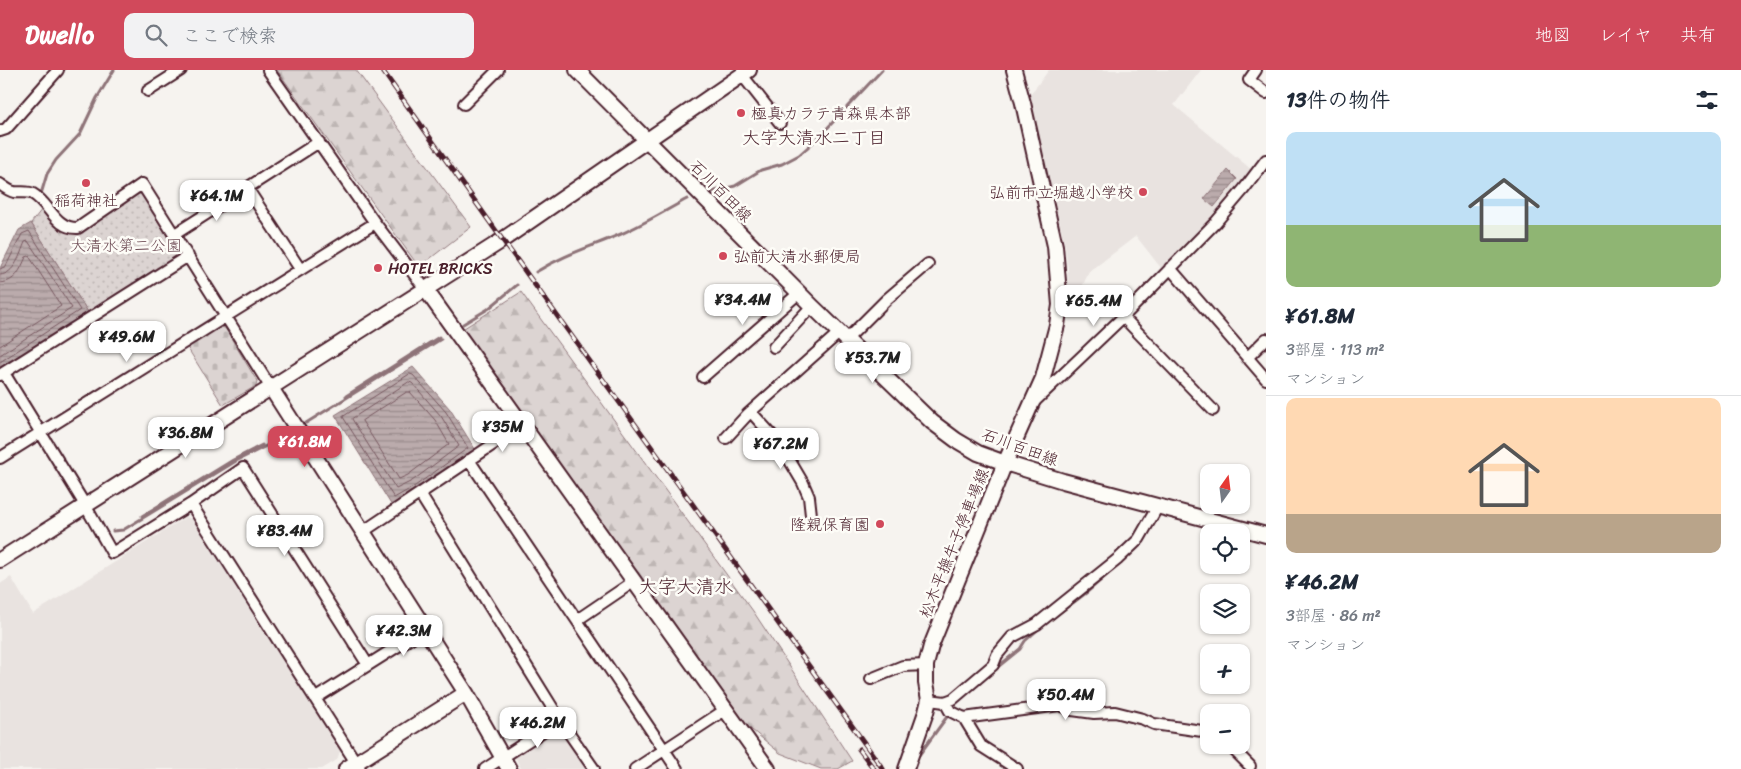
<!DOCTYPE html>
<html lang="ja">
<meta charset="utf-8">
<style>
body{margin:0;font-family:Sriracha,"Klee One",sans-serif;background:#f2f2f3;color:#1f2937;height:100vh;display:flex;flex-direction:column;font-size:19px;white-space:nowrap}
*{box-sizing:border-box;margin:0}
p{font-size:16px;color:#747a83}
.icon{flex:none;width:28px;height:28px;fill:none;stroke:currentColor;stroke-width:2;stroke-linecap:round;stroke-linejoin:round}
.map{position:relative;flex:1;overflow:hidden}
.side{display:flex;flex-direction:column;background:#fff;width:475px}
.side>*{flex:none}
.needle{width:32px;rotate:14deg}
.fabs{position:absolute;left:1200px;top:394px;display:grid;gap:10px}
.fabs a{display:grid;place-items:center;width:50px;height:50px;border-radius:10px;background:#fff;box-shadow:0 1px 4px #0004;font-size:25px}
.price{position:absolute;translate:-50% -42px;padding:0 11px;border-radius:10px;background:#fff;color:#222;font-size:16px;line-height:32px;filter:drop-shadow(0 1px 2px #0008)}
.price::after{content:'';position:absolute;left:50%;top:30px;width:15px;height:11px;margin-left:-8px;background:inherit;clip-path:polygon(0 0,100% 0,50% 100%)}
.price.current{background:#d1495b;color:#fff}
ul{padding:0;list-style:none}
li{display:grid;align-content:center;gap:10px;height:265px;padding:0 20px}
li+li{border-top:1px solid #e0e1e3}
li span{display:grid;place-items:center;height:155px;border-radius:10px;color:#555}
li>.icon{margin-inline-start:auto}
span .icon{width:90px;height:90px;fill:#fffc;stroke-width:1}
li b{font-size:21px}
h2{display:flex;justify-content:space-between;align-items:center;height:60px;padding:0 20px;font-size:21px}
header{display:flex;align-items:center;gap:30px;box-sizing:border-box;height:70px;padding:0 25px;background:#d1495b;color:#fff}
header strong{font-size:24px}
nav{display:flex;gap:28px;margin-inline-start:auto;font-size:18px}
.search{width:350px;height:45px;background:#f2f2f3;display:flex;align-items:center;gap:12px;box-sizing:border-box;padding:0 18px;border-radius:10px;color:#747a83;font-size:19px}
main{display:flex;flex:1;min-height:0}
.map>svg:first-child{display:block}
</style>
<header>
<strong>Dwello</strong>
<div class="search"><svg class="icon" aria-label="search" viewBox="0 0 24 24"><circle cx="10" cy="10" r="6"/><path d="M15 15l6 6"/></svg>ここで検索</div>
<nav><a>地図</a><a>レイヤ</a><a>共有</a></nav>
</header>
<main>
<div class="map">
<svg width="1266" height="699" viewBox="0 0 1266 699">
<defs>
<pattern id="forest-firs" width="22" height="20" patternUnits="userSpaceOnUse" patternTransform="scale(1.25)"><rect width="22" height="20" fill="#dcd4d2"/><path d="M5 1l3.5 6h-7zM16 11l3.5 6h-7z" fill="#beb6b4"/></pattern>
<pattern id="cemetery-stones" width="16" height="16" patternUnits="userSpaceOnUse" patternTransform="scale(1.25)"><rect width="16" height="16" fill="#dcd4d2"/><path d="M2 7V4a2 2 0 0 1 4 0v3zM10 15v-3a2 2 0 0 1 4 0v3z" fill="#beb6b4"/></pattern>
<pattern id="park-dots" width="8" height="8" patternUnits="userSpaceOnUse" patternTransform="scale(1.25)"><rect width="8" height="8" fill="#dcd4d2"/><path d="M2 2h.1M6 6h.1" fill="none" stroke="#beb6b4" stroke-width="1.8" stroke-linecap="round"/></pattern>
<pattern id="water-rules" width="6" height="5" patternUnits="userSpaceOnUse" patternTransform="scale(1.25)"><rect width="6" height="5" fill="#bbabac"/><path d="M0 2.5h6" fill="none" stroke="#9a8b8c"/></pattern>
</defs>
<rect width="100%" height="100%" fill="#f6f3ef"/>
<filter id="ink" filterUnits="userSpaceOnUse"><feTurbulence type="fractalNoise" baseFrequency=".02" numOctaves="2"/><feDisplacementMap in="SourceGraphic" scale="10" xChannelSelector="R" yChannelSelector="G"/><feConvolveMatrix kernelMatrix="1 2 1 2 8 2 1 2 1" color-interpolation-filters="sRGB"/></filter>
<g filter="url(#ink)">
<!-- built -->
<path fill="#e9e3e0" d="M1049 0H1201L1174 35 1252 100 1213 145 1161 198 1136 166 1089 202 1081 219 1067 229 1068 200 1065 176 1029 26Z
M186 447 192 449 340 681 337 690 322 699H0V514L11 507 33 544Z
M558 658 562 659 588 699H521L516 688 517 684Z"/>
<!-- forest -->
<path fill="url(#forest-firs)" stroke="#937a7e" d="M277 0H356L471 157 419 197Z
M521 222 753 541 852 691 838 699H821L780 683 735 646 604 456 577 423 461 260Z"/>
<!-- cemetery -->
<path fill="url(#cemetery-stones)" stroke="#937a7e" d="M220 257 225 258 257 311 256 316 223 335 187 277Z"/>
<!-- park -->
<path fill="url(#park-dots)" stroke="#937a7e" d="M136 123 143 125 177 183 178 187 88 242 31 153 42 139C54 153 59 159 77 163Z"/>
<!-- water -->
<path fill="url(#water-rules)" stroke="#8e7378" d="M1228 100 1237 109 1214 137 1204 129Z
M31 153 88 242 0 298V198L19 160Z
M413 297 450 339 475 379 418 420 392 436 335 345Z"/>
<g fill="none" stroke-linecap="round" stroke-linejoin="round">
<!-- shore -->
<path stroke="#77575f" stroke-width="1" d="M0 199 6 196 22 164 29 161 80 240 0 292
M0 205C15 204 20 184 25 172L28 171 72 238 0 285
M0 213C16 212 20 200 26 187L29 186 61 236 0 276
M410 304 413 305 446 342 468 378 415 416 394 428 343 347Z
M409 312 412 313 441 346 459 376 412 411 396 419 352 349Z
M407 322H410L435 350 449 374 408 405 399 409 362 351Z"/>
<!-- stream -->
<path stroke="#8e7378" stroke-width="3" d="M711 122 735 116 761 100 782 94 799 85 817 69 882 0
M41 124 47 104 56 90 80 64 97 28 114 0
M536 202C565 184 591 177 621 164 644 154 665 141 687 129
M463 254 488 239 517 215
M346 326 439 267
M306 353 441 269
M142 446 233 390 262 375
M113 461 123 460 236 391 290 364
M994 600 1020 579 1025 571 1042 556 1086 523 1124 490
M919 685 949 644"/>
<!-- street casing -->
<g stroke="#4a1f2b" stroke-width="14">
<path id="street" d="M268 0 375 153 426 220
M1256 0 1249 10 1266 23
M742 5 780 53
M148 21 181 0
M464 34 498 0
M0 61 6 59 58 0
M0 114C4 117 9 121 14 122 20 123 28 121 33 124 50 134 55 159 78 158L142 114 271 318
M247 118 300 199
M175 164 319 72
M1170 198 1266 309
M1123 247 1213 340
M847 269 887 229 928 194
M774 277 812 236
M1247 288 1266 269
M4 303 85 435 112 483 191 434 243 398 368 595
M0 305 188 186
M703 307 799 223
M1034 332 1123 247 1216 152 1244 119 1266 90
M751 342 780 374 803 413 809 427 811 445 815 454
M726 368 748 344 840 262
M0 388 375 153
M469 390 677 699
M420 424 560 650 594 699
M191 434 360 699
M364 461 522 355
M577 550 633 512
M871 609 903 596 926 595
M316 628 425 559
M929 630 945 632 953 629 993 595 997 585 1012 567 1037 554 1118 489 1139 469 1158 436
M945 632 950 641 964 648 1060 635 1072 640 1094 643 1115 642 1143 649 1154 654 1209 662
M964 648 981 676 1017 699
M1229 675 1250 696
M485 699 560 650
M635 699 725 640"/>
</g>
<!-- secondary casing -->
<g stroke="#4a1f2b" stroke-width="18">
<path id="secondary" d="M577 0 812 236 932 352 956 370 978 383 1005 393 1063 411 1266 465
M426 220 768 699
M271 318 466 623 509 699
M0 490 498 173 749 0
M346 699 466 623
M906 699 926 642 929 630 926 613V595L931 576 1005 393 1043 308 1057 255 1060 235 1055 176 1023 33 1014 0"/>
</g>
<!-- street -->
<use href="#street" stroke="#fdfcf7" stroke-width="10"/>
<!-- secondary -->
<use href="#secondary" stroke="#fdfcf7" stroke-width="14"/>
<!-- rail casing -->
<g stroke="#4a1f2b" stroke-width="5">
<path id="rail" d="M382 0 499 165 883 699
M859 679 874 699"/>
</g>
<!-- rail -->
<use href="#rail" stroke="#fdfcf7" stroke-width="3" stroke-dasharray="9" stroke-linecap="butt"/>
</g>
</g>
<!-- markers -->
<g fill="#d1495b" stroke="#fdfcf7" stroke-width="2">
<circle cx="741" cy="43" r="5"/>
<circle cx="86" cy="113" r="5"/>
<circle cx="1143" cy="122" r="5"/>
<circle cx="723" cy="186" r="5"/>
<circle cx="378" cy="198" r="5"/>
<circle cx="880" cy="454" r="5"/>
</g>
<g text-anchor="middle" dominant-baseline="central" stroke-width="5" stroke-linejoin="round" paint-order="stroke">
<!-- poi labels -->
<g font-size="16" fill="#4a1f2b" stroke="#fdfcf7" text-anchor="start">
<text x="751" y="43">極真カラテ青森県本部</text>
<text x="1133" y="122" text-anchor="end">弘前市立堀越小学校</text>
<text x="86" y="130" text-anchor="middle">稲荷神社</text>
<text x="733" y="186">弘前大清水郵便局</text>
<text x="388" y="198">HOTEL BRICKS</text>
<text x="870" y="454" text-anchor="end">隆親保育園</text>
</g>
<!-- street labels -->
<g font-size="16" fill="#4a1f2b" stroke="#fdfcf7">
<text transform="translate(721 121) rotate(45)">石川百田線</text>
<text transform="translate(1020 377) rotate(20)">石川百田線</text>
<text transform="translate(954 473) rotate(-68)">松木平撫牛子停車場線</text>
</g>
<!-- park labels -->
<g font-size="16" fill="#6e4c55" stroke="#fdfcf7">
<text x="126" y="175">大清水第二公園</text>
</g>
<!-- neighbourhood labels -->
<g font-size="18" fill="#4a1f2b" stroke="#fdfcf7">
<text x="814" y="68">大字大清水二丁目</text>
</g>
<!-- quarter labels -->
<g font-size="19" fill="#4a1f2b" stroke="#fdfcf7">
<text x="686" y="516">大字大清水</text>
</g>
</g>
</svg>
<div class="fabs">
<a><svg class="needle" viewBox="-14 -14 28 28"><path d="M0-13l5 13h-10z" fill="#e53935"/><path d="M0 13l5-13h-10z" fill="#747a83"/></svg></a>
<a><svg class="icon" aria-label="locate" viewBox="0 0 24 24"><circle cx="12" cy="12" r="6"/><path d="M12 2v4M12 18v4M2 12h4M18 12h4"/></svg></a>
<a><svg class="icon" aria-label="layers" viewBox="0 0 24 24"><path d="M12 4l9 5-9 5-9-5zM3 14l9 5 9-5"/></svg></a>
<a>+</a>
<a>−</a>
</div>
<b class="price" style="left:217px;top:152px">¥64.1M</b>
<b class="price" style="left:743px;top:256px">¥34.4M</b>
<b class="price" style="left:1094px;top:257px">¥65.4M</b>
<b class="price" style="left:127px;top:293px">¥49.6M</b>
<b class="price" style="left:873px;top:314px">¥53.7M</b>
<b class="price" style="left:503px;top:383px">¥35M</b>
<b class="price" style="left:186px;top:389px">¥36.8M</b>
<b class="price current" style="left:305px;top:398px">¥61.8M</b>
<b class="price" style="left:781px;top:400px">¥67.2M</b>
<b class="price" style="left:285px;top:487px">¥83.4M</b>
<b class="price" style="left:404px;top:587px">¥42.3M</b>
<b class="price" style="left:1066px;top:651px">¥50.4M</b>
<b class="price" style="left:538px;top:679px">¥46.2M</b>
</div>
<section class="side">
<h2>13件の物件<svg class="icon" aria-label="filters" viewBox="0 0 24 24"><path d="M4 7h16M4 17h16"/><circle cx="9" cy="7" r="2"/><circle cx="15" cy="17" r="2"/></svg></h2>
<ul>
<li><span style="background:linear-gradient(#bfe0f5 60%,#8fb573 0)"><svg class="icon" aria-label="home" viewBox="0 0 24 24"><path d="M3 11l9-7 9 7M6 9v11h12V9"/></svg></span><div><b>¥61.8M</b><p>3部屋 · 113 m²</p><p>マンション</p></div></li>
<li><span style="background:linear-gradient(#ffd9b3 75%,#b9a48a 0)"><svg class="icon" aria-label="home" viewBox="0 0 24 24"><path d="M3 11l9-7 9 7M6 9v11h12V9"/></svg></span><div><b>¥46.2M</b><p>3部屋 · 86 m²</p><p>マンション</p></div></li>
</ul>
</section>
</main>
